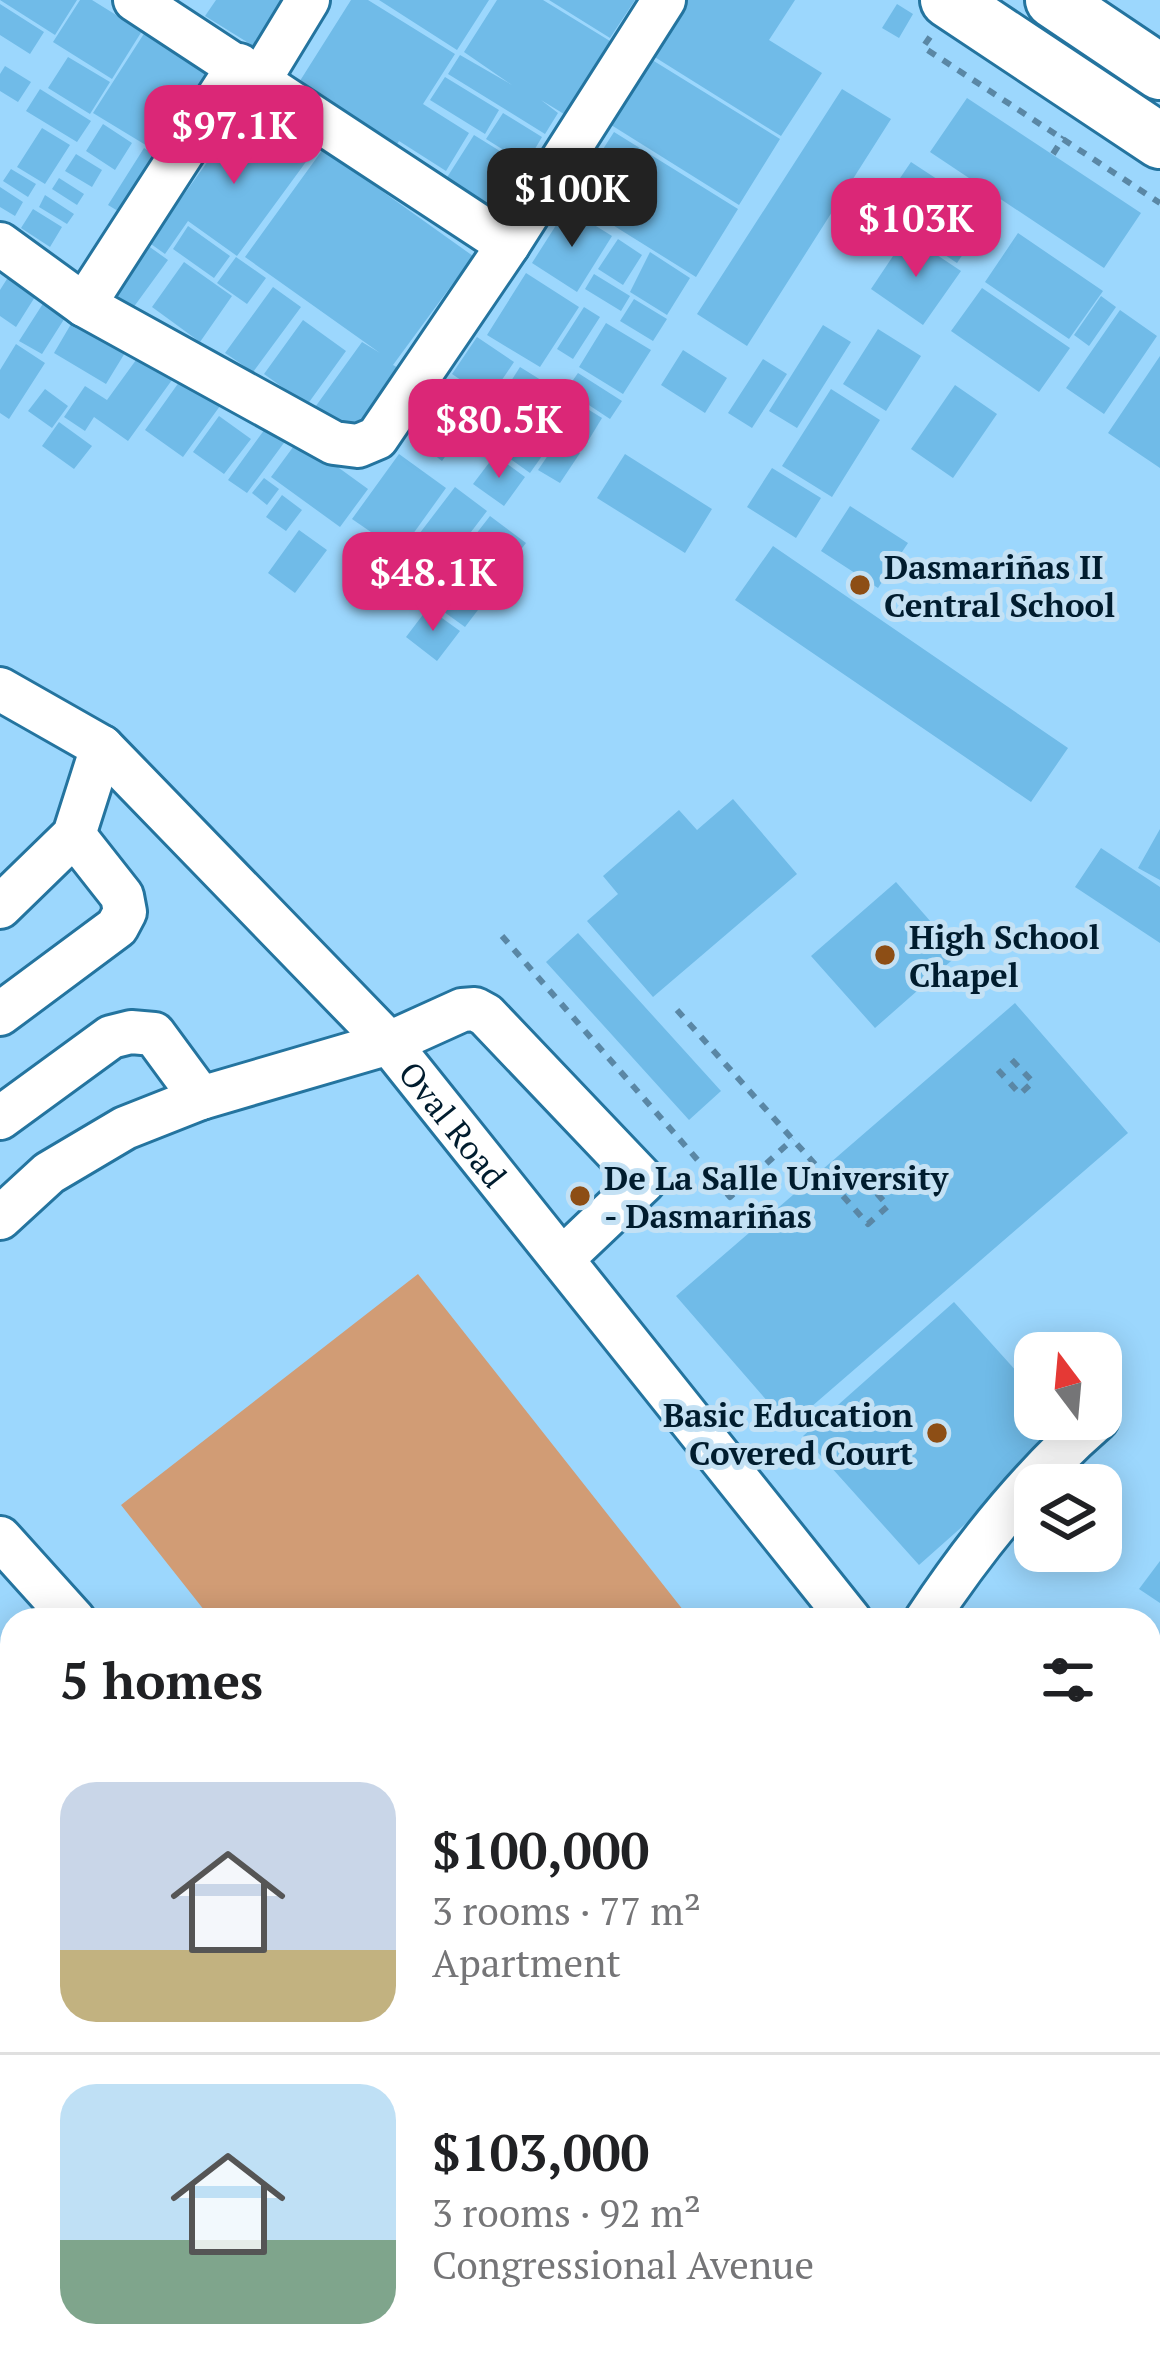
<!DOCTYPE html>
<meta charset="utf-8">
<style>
body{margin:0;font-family:"PT Serif",serif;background:#f2f2f2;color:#202124;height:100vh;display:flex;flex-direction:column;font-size:45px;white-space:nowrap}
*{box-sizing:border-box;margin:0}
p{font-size:39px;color:#757577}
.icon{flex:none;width:66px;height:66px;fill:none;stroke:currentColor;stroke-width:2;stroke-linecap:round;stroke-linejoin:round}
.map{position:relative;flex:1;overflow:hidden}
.panel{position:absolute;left:0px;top:1608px;width:1161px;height:771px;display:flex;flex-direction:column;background:#fff;border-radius:36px 36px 0 0;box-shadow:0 6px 30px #0003}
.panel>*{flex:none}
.needle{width:78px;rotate:344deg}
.fabs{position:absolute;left:1014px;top:1332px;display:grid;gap:24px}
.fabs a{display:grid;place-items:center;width:108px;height:108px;border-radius:24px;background:#fff;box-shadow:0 6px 30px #0003;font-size:60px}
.price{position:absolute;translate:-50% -102px;padding:0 27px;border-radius:24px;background:#db2777;color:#fff;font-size:39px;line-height:78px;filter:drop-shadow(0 3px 6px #0008)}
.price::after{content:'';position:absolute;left:50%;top:72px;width:36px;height:27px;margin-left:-18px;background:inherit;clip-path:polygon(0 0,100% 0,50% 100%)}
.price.active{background:#222;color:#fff}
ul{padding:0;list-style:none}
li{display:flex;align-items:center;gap:36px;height:300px;padding:0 60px}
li+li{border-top:3px solid #e0e0e0}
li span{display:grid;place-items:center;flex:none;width:336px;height:240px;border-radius:36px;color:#555}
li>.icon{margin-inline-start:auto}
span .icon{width:144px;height:144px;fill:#fffc;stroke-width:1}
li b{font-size:51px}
h2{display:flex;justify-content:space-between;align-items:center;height:144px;padding:0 60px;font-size:51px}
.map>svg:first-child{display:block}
</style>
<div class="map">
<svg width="1160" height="2378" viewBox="0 0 1160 2378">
<rect width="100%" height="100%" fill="#9cd7fd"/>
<!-- green -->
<path fill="#d19c75" d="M418 1274 691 1620H212L121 1505Z
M0 1999 12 2007V2118L0 2110Z
M228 2367H433L443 2378H239Z"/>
<!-- water -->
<path fill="#539dc9" d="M0 2110 12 2118V2246L0 2240Z
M104 2367H228L239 2378H110Z"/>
<!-- building -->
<path fill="#70bbe8" d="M0 0H77L55 35Z
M80 0H92L142 31 112 79 53 42Z
M216 0H284L255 47 205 16Z
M351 0H368L455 54 423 104 469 133 446 171 399 141 396 146 298 84Z
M379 0H489L457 50Z
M497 0H543L610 41 564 114 541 100 558 113 545 134 448 74 460 55 512 85 464 52Z
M549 0H635L610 38Z
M688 0H795L769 40 822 73 781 136 653 56Z
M0 4 44 32 30 54 0 35Z
M897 4 913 14 899 38 882 28Z
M147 29 225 78 172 161 93 113Z
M68 57 110 82 90 114 48 88Z
M649 58 780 139 739 205 608 123Z
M5 66 31 82 18 102 0 91V74Z
M445 77 499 110 485 134 430 100Z
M40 89 91 121 77 142 26 111Z
M842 89 891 119 747 346 697 314Z
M967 98 1141 213 1104 268 930 152Z
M246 108 311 155 237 256 188 221 165 254 134 232 170 214Z
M503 113 542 137 526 164 486 139Z
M103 124 132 143 115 170 86 151Z
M42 128 70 145 45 184 17 167Z
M614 132 738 209 696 277 571 199Z
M474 135 526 167 498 212 446 179Z
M144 148 172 166 136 222 108 205Z
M323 149 473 256 393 365 400 369 350 437 313 410 362 342 380 353 245 257Z
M76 154 102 170 92 187 65 171Z
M911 162 943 183 912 228 881 206Z
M11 169 36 184 28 197 3 181Z
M59 178 84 194 77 205 52 189Z
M946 185 989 215 957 263 912 233Z
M0 187 23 202 15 216 0 207Z
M45 195 74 214 67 224 39 207Z
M567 208 612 236 577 292 532 263Z
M33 209 62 227 50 247 21 228Z
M868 209 904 234 889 256 852 231Z
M188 226 230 256 214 278 173 249Z
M1018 233 1103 291 1069 339 985 282Z
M133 235 168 260 133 308 98 284Z
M907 235 961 271 923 325 871 289Z
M618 239 642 255 623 285 598 269Z
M650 252 690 278 667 315 630 292Z
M236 257 266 278 247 304 217 283Z
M184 262 232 296 200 342 152 307Z
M17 263 45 281 16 327 0 316V290Z
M526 273 579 307 540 367 487 335Z
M594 274 630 296 621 311 585 289Z
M273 287 301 307 253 372 225 353Z
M53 288 75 302 42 354 19 341Z
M982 288 1070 348 1039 392 951 331Z
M1101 296 1116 307 1089 346 1074 335Z
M634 299 667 319 653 341 620 321Z
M81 307 134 338 106 384 54 353Z
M584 307 600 317 573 359 557 349Z
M1120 310 1157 336 1104 414 1066 388Z
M303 320 346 351 307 405 264 374Z
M606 323 651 350 623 394 579 367Z
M823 325 851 342 797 428 769 411Z
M878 329 921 356 886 411 843 384Z
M477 337 514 362 489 399 452 374Z
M16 344 45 363 9 419 0 413V370Z
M144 349 177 373 128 441 94 417 85 431 64 417 85 386 107 400Z
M683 350 727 378 705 413 661 385Z
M1160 356V468L1108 433Z
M763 359 787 374 752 428 728 413Z
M520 367 602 418 585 446 502 395Z
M578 373 622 401 610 419 566 390Z
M182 378 220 406 183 457 145 430Z
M955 385 997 414 953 478 911 449Z
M457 386 483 405 442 461 417 442Z
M45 389 68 406 52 428 28 411Z
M831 389 880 420 832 497 782 466Z
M487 404 512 420 493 450 467 434Z
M219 416 251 439 224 474 193 452Z
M522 416 554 439 530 473 498 450Z
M59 422 92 446 74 469 42 446Z
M270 422 289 436 247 493 228 480Z
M299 439 368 489 340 527 271 477Z
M559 439 580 453 560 483 538 470Z
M399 454 446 488 400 552 352 519Z
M625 454 712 509 685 553 597 498Z
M495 455 525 477 504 506 473 484Z
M772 468 821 498 796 538 747 507Z
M264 478 279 489 267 505 252 493Z
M455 487 487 511 432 583 400 559Z
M282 495 302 510 286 531 266 517Z
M850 506 908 543 878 588 821 551Z
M490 516 526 543 484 597 448 570Z
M299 530 327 550 295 593 268 573Z
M773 546 1068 748 1031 802 735 600Z
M450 582 481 606 465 627 433 604Z
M428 608 460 631 437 661 406 637Z
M733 799 797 874 653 997 587 921 618 894 603 876 679 810 697 830Z
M1160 829V880L1138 868Z
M1101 848 1160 887V943L1075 887Z
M896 882 959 954 875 1028 811 956Z
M578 933 721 1091 689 1120 546 962Z
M1015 1003 1128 1133 789 1426 676 1296Z
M954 1302 1035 1392V1419H1059L1070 1431 919 1565 803 1436Z
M1160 1561V1603L1139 1589Z
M12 1781V1877L0 1863V1804L4 1801 0 1791Z
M1149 2340 1160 2359V2378H971L965 2367H1149Z
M647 2367H735L741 2378H654Z"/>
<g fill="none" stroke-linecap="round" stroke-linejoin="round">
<!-- minor casing -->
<g stroke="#24749f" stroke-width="48">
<g id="minor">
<path d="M135 0 508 245"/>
<path d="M260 79 308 0"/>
<path d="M0 244 84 305 334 443 358 446 377 438 508 245 664 0"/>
<path d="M84 305 239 65"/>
<path id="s1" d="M0 689 102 747 389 1043 850 1620"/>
<path d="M0 907 74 835 102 747"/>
<path d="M0 1014 117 927 125 912 122 896 74 835"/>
<path d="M0 1118 111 1037 131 1032 154 1034 201 1098"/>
<path d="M0 1218 49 1173 125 1128 201 1098 389 1043 462 1010 475 1009 486 1015 644 1181 562 1259"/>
<path d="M0 1538 74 1620"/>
<path d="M926 1620C975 1546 1030 1477 1097 1419"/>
<path d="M1149 2109 1160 2115"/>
<path d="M862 2367 867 2378"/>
<path d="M519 2378 526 2367"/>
</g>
</g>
<!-- major casing -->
<g stroke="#24749f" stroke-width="60">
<path id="major" d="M948 0 1160 141
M1053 0 1160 72"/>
</g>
<!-- path -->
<path stroke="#5a87a5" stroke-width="6" stroke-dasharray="9 9" stroke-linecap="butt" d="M930 37 923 47 1160 203
M1053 154 1064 137
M502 936 730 1197 793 1139
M677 1010 821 1171
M998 1070 1020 1094 1033 1082 1011 1059
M843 1196 868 1224 888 1206 864 1179
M0 2049 12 2056
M1149 2288 1160 2307
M322 2367 341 2378"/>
<!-- minor -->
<use href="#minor" stroke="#fff" stroke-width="42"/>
<!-- major -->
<use href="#major" stroke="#fff" stroke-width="54"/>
</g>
<!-- markers -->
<g fill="#8d4e15" stroke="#c4e1f4" stroke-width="4.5">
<circle cx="860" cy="585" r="12"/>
<circle cx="885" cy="955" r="12"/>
<circle cx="580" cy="1196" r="12"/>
<circle cx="937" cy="1433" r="12"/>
</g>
<g text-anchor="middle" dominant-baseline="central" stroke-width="10" stroke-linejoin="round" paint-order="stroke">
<!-- poi labels -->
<g font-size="33" font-weight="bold" fill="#001c2e" stroke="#c4e1f4" text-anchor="start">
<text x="884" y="566">Dasmariñas II<tspan x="884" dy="38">Central School</tspan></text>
<text x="909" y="936">High School<tspan x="909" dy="38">Chapel</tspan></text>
<text x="604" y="1177">De La Salle University<tspan x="604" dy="38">- Dasmariñas</tspan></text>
<text x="913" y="1414" text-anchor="end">Basic Education<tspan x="913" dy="38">Covered Court</tspan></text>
</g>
<!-- street labels -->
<g font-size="33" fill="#001c2e" stroke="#c4e1f4">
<text stroke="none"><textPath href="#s1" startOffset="633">Oval Road</textPath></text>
</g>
</g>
</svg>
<div class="fabs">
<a><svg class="needle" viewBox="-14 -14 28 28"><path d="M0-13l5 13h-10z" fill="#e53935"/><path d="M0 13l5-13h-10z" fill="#757577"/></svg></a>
<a><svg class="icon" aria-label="layers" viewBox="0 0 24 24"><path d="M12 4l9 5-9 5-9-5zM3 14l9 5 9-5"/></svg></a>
</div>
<b class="price" style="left:234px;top:187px">$97.1K</b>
<b class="price active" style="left:572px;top:250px">$100K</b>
<b class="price" style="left:916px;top:280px">$103K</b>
<b class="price" style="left:499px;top:481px">$80.5K</b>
<b class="price" style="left:433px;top:634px">$48.1K</b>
<section class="panel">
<h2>5 homes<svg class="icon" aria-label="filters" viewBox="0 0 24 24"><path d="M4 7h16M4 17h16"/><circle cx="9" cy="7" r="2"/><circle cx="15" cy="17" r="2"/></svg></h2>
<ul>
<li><span style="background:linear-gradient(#c9d6e8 70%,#c2b280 0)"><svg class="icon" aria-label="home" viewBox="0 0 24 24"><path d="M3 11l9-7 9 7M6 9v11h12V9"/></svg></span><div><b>$100,000</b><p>3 rooms · 77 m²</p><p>Apartment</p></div></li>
<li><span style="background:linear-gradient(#bfe0f5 65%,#7fa58c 0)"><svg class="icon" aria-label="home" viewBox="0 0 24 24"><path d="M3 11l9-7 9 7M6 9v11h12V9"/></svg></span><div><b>$103,000</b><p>3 rooms · 92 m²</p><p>Congressional Avenue</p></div></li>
</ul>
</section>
</div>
